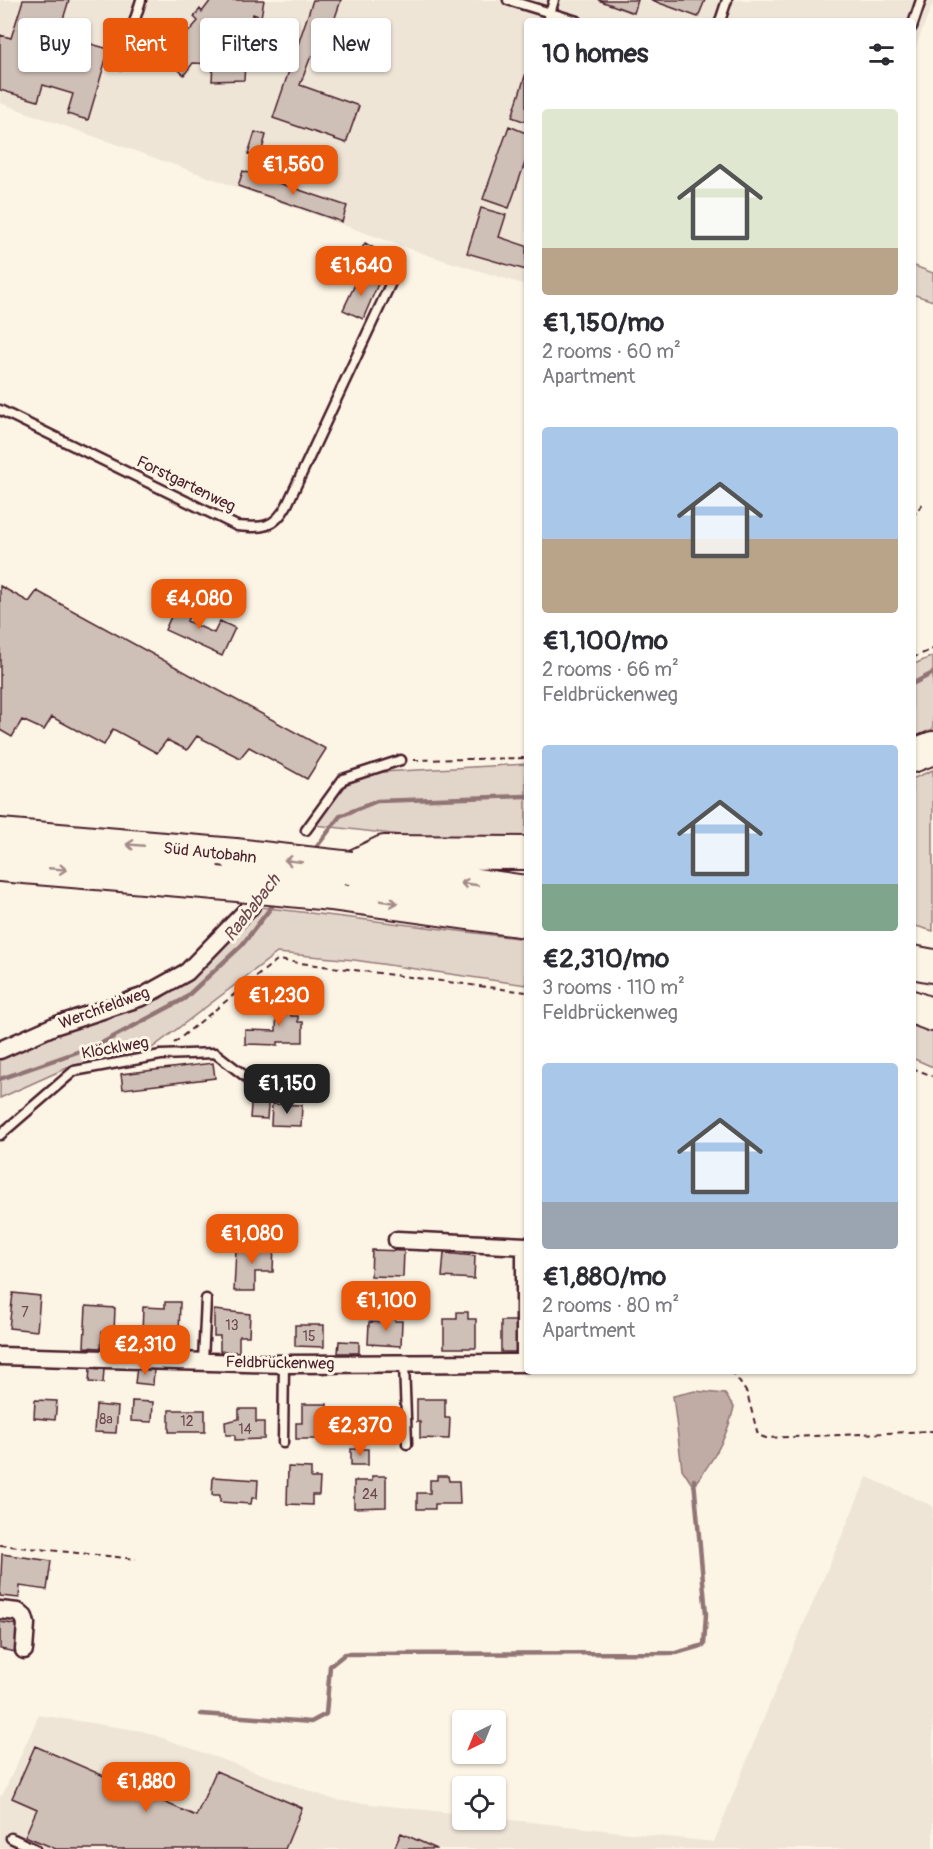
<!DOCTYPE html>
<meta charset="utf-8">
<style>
body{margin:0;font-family:Pangolin,sans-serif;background:#f2f2f3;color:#2b2b33;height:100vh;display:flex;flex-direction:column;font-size:22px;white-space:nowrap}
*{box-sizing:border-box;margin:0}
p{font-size:20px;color:#7c7c81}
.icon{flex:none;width:33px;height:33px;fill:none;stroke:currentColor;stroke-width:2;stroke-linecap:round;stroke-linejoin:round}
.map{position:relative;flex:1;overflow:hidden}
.side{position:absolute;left:524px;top:18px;width:392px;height:1356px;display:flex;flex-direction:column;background:#fff;border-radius:6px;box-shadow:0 2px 4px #0004}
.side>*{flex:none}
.hud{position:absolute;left:18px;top:18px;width:416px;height:54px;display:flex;gap:12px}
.needle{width:39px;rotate:223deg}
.buttons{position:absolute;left:452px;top:1710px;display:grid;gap:12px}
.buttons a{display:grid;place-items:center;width:54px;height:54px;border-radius:6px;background:#fff;box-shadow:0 2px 4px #0004;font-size:30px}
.price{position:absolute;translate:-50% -51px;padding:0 14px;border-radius:12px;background:#ea580c;color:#fff;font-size:20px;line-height:39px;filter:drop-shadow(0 2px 3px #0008)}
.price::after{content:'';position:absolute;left:50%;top:36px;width:18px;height:14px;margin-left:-9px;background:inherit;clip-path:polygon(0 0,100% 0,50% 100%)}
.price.on{background:#222;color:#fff}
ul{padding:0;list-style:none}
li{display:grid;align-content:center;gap:12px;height:318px;padding:0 18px}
li span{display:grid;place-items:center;height:186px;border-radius:6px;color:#555}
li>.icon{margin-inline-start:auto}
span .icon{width:108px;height:108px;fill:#fffc;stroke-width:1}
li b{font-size:26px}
h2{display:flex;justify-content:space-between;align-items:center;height:72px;padding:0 18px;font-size:26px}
.tag{padding:0 21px;border-radius:6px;background:#fff;box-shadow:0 2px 4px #0004;font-size:21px;line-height:54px}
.tag.on{background:#ea580c;color:#fff}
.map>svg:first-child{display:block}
</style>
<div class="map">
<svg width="933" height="1849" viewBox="0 0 933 1849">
<rect width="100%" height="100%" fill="#fcf5e5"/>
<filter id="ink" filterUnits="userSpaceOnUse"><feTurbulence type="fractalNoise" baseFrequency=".0167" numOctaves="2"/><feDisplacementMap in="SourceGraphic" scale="12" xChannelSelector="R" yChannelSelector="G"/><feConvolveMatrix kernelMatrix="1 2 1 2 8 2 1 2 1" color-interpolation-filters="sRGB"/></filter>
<g filter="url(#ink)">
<!-- built -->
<path fill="#eee5d7" d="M0 0H933V3L912 56V21H526V285L433 257 0 103Z
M867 1477 933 1506V1849H0V1795L2 1796 39 1715 143 1731 335 1800 462 1814V1820H495V1818L714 1842 774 1693Z"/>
<!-- green -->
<path fill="#e2d5ca" stroke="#967a7a" stroke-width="1.5" d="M912 265 933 273V301L912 294Z
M933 656V729L912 738V665Z
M526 764V843L453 841 314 825 347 784 381 772Z
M933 770V931L912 925V779Z
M260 907 526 939V985L354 960 277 953 152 1048 71 1066 0 1098V1056L62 1027 160 999 185 981Z
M912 1021 933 1029V1067L912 1058Z"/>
<!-- water -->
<path fill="#c0aca5" stroke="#917474" stroke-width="1.5" d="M695 1391 725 1394 734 1407C727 1438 713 1461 693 1486L682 1469 673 1396Z"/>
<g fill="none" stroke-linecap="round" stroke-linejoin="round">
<!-- stream -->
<path stroke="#917474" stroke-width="4.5" d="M912 684 933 673
M312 853 340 816 377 801 526 796
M0 1079 100 1044 184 999 242 945 276 901
M201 1714 311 1722 326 1714 330 1666 345 1654 676 1653 704 1645 706 1614 694 1480"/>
</g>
<!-- building -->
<path fill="#cfc0b7" stroke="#4a1f2b" stroke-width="1.5" d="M23 0H69L51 58 66 63 73 39 109 49 88 120 67 114 73 94 43 85 38 101 0 90V35L11 38Z
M211 0H264L261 17 253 14 246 46 244 80 212 81 213 64 193 63 184 75 166 58 198 21 194 17 200 9 202 12Z
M313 0H341L321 59 311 56 300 85 359 106 346 143 273 118Z
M598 0H638L634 13Z
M651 0H705L698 17Z
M526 73V122L512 117Z
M509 126 526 133V160L509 208 483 199Z
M255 132 266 135 260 157 248 154Z
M243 171 347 206 342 222 238 186Z
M481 208 506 215 499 237 526 246V270L467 253Z
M365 243 379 251 368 270 354 262Z
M359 276 378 284 363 319 343 310Z
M0 586 29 602 37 591 326 749 307 779 249 747 240 758 197 736 187 750 167 740 157 753 113 729 104 745 52 717 44 730 22 720 12 737 0 730Z
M179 599 193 606 187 621 214 633 220 621 235 628 222 656 165 630Z
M277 996H292L291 1016H298V1022H303V1042H278V1045L245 1044V1030L276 1031Z
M213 1063 215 1078 123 1089 121 1074Z
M252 1092 269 1093 267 1119 250 1118Z
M272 1104 302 1105 301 1126 271 1125Z
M253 1243 274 1244 273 1272H255V1291H234L236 1249H253Z
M372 1250 404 1251 403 1277 371 1276Z
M444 1253 475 1256 474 1279 442 1277Z
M13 1293 40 1296 37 1331 9 1328Z
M165 1302H180L179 1334 142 1332 143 1307 165 1308Z
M86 1306 115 1308 114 1333 102 1332 101 1348 84 1347Z
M214 1310 250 1314 249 1336H239V1352L220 1351V1336H214Z
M385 1312 395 1313V1321H402L401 1346 368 1344 369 1322 384 1323Z
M457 1312H468V1319H476V1348H444V1319H457Z
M501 1321H516V1352H501Z
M295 1325H324V1347L295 1346Z
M339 1341 359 1342V1353H338Z
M137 1367 154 1368 153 1385 135 1383Z
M90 1368 104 1369 103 1383 89 1382Z
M417 1399H445V1418H450L449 1439 420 1438V1422H417Z
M35 1400 57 1401 55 1420 34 1418Z
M132 1401 153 1402 152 1422 131 1421Z
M302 1404H327V1439H296V1423H302Z
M96 1405 118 1407 116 1433 94 1432Z
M239 1409H256V1422H264V1439L235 1440V1435H226L225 1422 239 1419Z
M169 1410H205V1432H169Z
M378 1411 379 1416H387V1433L380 1434V1440L352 1441 351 1427H345V1412Z
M351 1449H368V1465H351Z
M288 1467 311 1468V1478H320L319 1495H312V1505L287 1504Z
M372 1476H386V1507L354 1508V1481H372Z
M437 1476H448L449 1481H459L460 1504H435V1509H417V1493H430V1480H437Z
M213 1477 258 1480 257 1498H252L251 1504 220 1502V1495H212Z
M2 1554 51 1561 47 1590 20 1586 19 1598 0 1596Z
M0 1622 20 1625 16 1652 0 1649Z
M35 1746 196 1816 216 1771 302 1808 285 1849H56L25 1836 37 1809 12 1798Z
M401 1833 437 1849H394Z"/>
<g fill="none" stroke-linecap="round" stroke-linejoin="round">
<!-- service casing -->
<g stroke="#4a1f2b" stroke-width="13">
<path id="service" d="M508 0 577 21
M548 21 554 0
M720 21 727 0
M912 27 921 0
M121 65 141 0
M0 410 237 526C262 528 274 529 287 505L395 274
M306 830 343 779 401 760
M0 1135 74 1071 161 1055 215 1053 250 1080
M203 1361 206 1299
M404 1364 407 1444
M283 1443 284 1364
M11 1838 35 1849"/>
</g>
<!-- minor casing -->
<g stroke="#4a1f2b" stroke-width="21">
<path id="minor" d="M0 1050 54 1026 142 997 187 972 251 906
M397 1240 526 1246
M525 1246V1363
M0 1356 284 1364 526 1363
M0 1610 18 1612 24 1617 26 1624 24 1650"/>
</g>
<!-- motorway casing -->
<g stroke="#4a1f2b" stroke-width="36">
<path id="motorway" d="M912 756 933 748
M0 835 235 855
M0 865 216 883
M351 868 384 852 526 853
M355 868 526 892
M331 894 526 921
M912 962 933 966
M912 1007 933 1015"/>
</g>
<!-- path -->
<path stroke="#4a1f2b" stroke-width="2" stroke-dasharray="6 4.5" stroke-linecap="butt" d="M912 517 925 501
M912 658 933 649
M413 760 526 758
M174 1043 277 960 526 992
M912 1068 933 1076
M732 1371 747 1393 758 1435 766 1438 933 1431
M0 1545 136 1559"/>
<!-- service -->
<use href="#service" stroke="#fcf5e5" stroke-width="8"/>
<!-- minor -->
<use href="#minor" stroke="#fcf5e5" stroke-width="16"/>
<!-- motorway -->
<use href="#motorway" stroke="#fcf5e5" stroke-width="32"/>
<!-- motorway-bridge casing -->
<g stroke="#4a1f2b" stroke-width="36" stroke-linecap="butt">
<path id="motorway-bridge" d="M235 855 351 868
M216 883 331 894"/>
</g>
<!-- motorway-bridge -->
<use href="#motorway-bridge" stroke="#fcf5e5" stroke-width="32"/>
</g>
<!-- one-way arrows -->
<defs><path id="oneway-shaft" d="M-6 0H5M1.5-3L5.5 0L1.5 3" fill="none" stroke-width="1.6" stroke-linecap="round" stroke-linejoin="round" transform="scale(1.5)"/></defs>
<g stroke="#a38a88">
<use href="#oneway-shaft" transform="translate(135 845) rotate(-175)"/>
<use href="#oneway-shaft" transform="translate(293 861) rotate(-173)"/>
<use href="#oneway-shaft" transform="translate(58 869) rotate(5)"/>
<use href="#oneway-shaft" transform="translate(469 884) rotate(-172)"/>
<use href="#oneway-shaft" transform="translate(389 902) rotate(8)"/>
</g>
</g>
<g text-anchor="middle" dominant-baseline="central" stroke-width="6" stroke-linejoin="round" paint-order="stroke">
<!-- number labels -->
<g font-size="14" fill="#6b474e">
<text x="25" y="1312">7</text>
<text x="232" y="1325">13</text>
<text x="309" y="1336">15</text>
<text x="106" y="1419">8a</text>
<text x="187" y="1421">12</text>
<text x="245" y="1429">14</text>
<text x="370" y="1494">24</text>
</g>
<!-- street labels -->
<g font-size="16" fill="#4a1f2b" stroke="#fcf5e5">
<text transform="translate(186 484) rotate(26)">Forstgartenweg</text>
<text transform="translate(210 853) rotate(6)">Süd Autobahn</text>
<text transform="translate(104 1008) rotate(-20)">Werchfeldweg</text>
<text transform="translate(115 1048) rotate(-10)">Klöcklweg</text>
<text transform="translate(280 1363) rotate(1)">Feldbrückenweg</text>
</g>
<!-- water labels -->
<g font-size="18" font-style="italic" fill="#6d4950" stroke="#fcf5e5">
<text transform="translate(252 908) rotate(-52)">Raababach</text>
</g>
</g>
</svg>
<div class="buttons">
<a><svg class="needle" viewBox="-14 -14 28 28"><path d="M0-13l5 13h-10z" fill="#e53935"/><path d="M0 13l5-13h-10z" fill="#7c7c81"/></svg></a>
<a><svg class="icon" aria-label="locate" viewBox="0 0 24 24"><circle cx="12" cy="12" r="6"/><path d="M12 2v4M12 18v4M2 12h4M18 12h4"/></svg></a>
</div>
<b class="price" style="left:293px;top:196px">€1,560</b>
<b class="price" style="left:361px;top:297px">€1,640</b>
<b class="price" style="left:199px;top:630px">€4,080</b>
<b class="price" style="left:279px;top:1027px">€1,230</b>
<b class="price on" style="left:287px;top:1115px">€1,150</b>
<b class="price" style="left:252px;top:1265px">€1,080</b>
<b class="price" style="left:386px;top:1332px">€1,100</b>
<b class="price" style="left:145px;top:1376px">€2,310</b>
<b class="price" style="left:360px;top:1457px">€2,370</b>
<b class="price" style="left:146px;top:1813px">€1,880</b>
<div class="hud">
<a class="tag">Buy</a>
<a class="tag on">Rent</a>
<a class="tag">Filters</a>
<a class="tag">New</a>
</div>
<section class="side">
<h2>10 homes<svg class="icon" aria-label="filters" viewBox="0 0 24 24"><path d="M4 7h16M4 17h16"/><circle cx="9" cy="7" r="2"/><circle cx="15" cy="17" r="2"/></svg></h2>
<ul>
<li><span style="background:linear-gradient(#dfe7d0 75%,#b9a48a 0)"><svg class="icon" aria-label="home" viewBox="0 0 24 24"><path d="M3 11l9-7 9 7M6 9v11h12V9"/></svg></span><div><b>€1,150/mo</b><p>2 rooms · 60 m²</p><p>Apartment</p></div></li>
<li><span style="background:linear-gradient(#a9c7e8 60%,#b9a48a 0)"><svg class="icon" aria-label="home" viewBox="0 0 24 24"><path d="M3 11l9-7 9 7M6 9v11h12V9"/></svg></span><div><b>€1,100/mo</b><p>2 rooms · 66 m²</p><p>Feldbrückenweg</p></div></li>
<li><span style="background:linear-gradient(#a9c7e8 75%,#7fa58c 0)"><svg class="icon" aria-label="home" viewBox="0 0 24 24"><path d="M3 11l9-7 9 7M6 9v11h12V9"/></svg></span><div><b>€2,310/mo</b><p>3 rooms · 110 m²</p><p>Feldbrückenweg</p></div></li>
<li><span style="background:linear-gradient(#a9c7e8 75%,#9aa5b1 0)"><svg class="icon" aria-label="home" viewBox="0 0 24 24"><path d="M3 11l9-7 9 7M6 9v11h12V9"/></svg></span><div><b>€1,880/mo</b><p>2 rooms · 80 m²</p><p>Apartment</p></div></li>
</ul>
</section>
</div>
